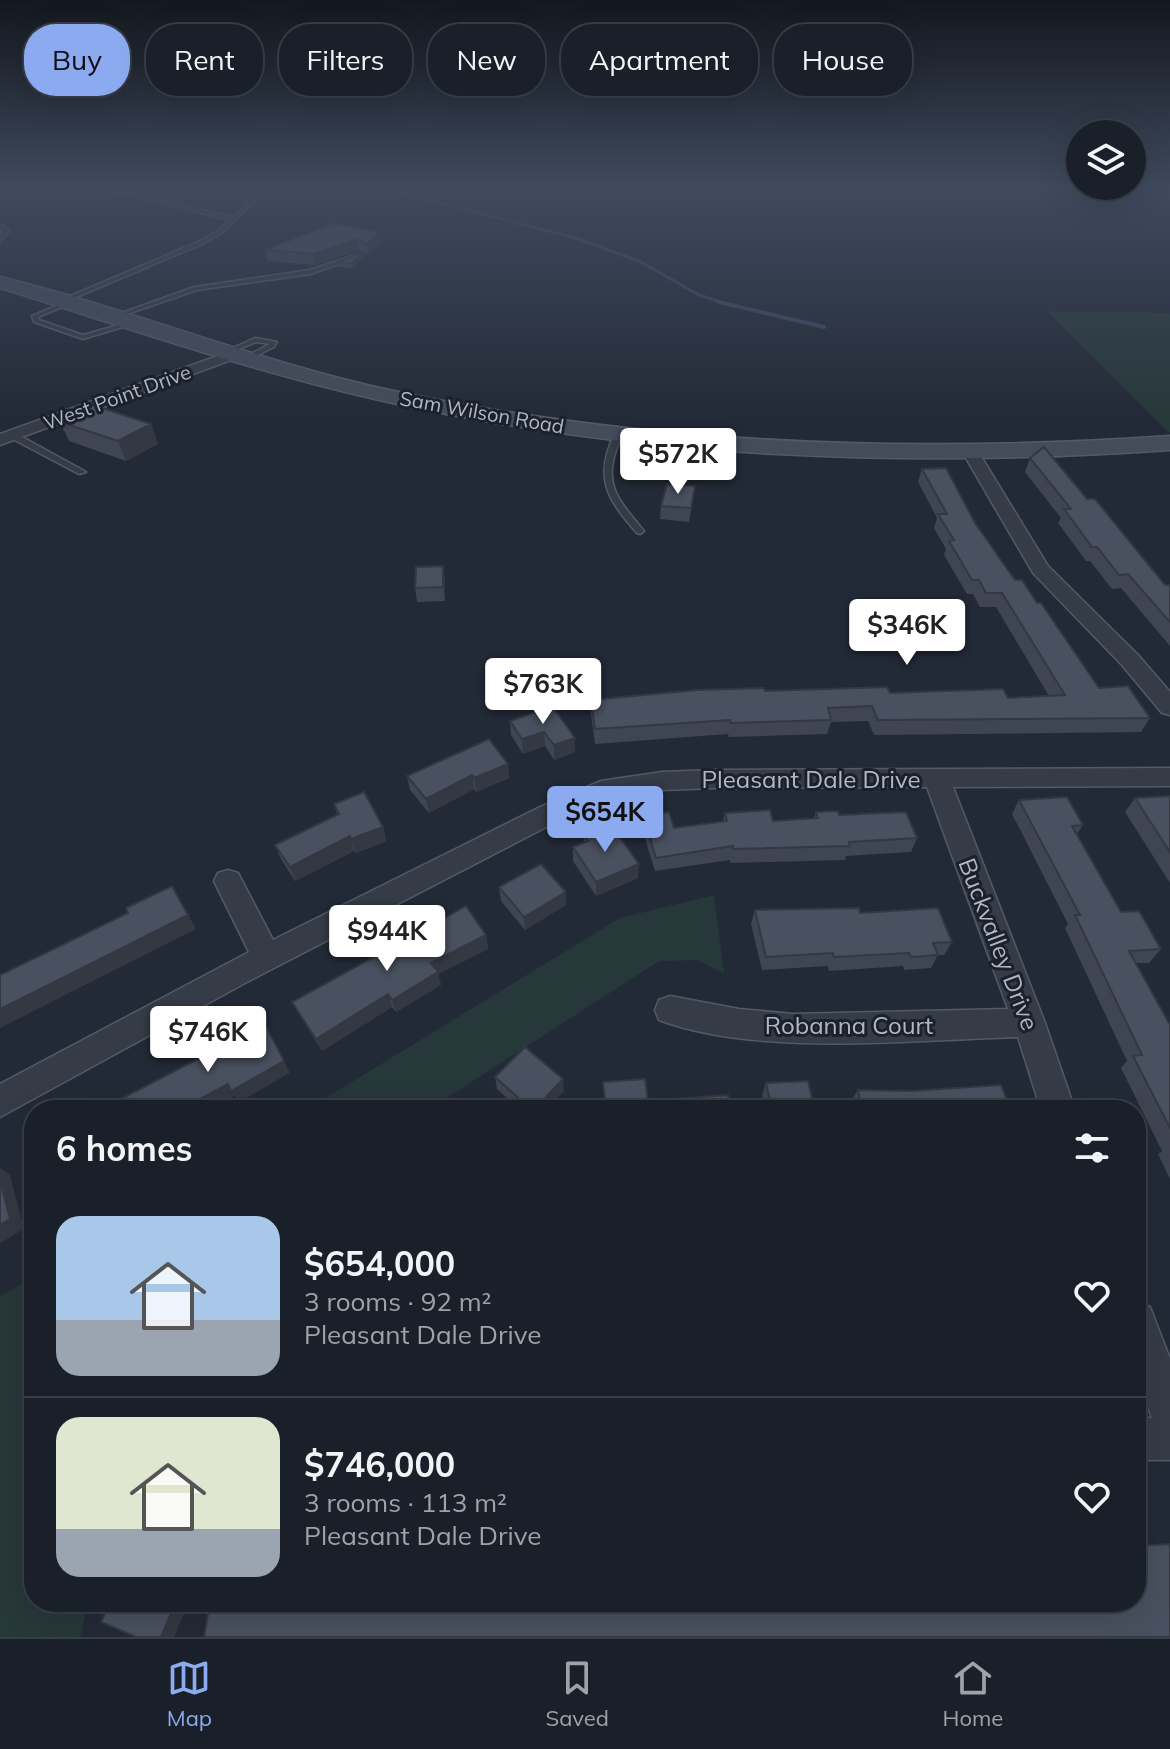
<!DOCTYPE html>
<meta charset="utf-8">
<style>
body{margin:0;font-family:Mulish,sans-serif;background:#232831;color:#f1f3f6;height:100vh;display:flex;flex-direction:column;font-size:30px;white-space:nowrap}
*{box-sizing:border-box;margin:0}
p{font-size:26px;color:#9fa3a8}
.icon{flex:none;width:44px;height:44px;fill:none;stroke:currentColor;stroke-width:2;stroke-linecap:round;stroke-linejoin:round}
.map{position:relative;flex:1;overflow:hidden}
.side{position:absolute;left:24px;top:1100px;width:1122px;height:512px;display:flex;flex-direction:column;background:#1a2029;border-radius:32px;box-shadow:0 8px 32px #0002,0 0 0 2px #383e46}
.side>*{flex:none}
.guide{position:absolute;left:24px;top:24px;width:1122px;height:72px;display:flex;gap:16px}
.buttons{position:absolute;left:1066px;top:120px;display:grid;gap:16px}
.buttons a{display:grid;place-items:center;width:80px;height:80px;border-radius:50%;background:#1a2029;box-shadow:0 8px 32px #0002,0 0 0 2px #383e46;font-size:40px}
.price{position:absolute;translate:-50% -68px;padding:0 18px;border-radius:8px;background:#fff;color:#222;font-size:26px;line-height:52px;filter:drop-shadow(0 2px 4px #0008)}
.price::after{content:'';position:absolute;left:50%;top:48px;width:24px;height:18px;margin-left:-12px;background:inherit;clip-path:polygon(0 0,100% 0,50% 100%)}
.price.current{background:#8baaef;color:#111}
ul{padding:0;list-style:none}
li{display:flex;align-items:center;gap:24px;height:200px;padding:0 32px}
li+li{border-top:2px solid #383e46}
li span{display:grid;place-items:center;flex:none;width:224px;height:160px;border-radius:24px;color:#555}
li>.icon{margin-inline-start:auto}
span .icon{width:96px;height:96px;fill:#fffc;stroke-width:1}
li b{font-size:34px}
h2{display:flex;justify-content:space-between;align-items:center;height:96px;padding:0 32px;font-size:34px}
.chip{padding:0 28px;border-radius:32px;background:#1a2029;box-shadow:0 8px 32px #0002,0 0 0 2px #383e46;font-size:28px;line-height:72px}
.chip.current{background:#8baaef;color:#111}
.tabs{display:flex;justify-content:space-around;align-items:center;height:112px;border-top:2px solid #383e46;background:#1a2029;font-size:22px;color:#9fa3a8}
.tabs a{display:grid;justify-items:center;gap:4px}
.tabs .current{color:#8baaef}
.map>svg:first-child{display:block}
</style>
<div class="map">
<svg width="1170" height="1637" viewBox="0 0 1170 1637">
<rect width="100%" height="100%" fill="#232a37"/>
<!-- green -->
<path fill="#27383a" d="M1047 311 1170 313V432H1168Z
M714 895 724 974 698 960 659 961 428 1110H306L620 918Z
M34 1276V1602H89L80 1637H0V1297Z"/>
<g fill="none" stroke-linecap="round" stroke-linejoin="round">
<!-- stream-far1 -->
<path stroke="#39475f" stroke-width="3" d="M378 187 579 239 641 262 699 295 727 304"/>
<!-- stream -->
<path stroke="#39475f" stroke-width="4" d="M719 302 824 327"/>
<!-- lane casing -->
<g stroke="#545965" stroke-width="3">
<path id="lane" d="M98 187H104L233 217 260 191 264 192 222 233 202 244 67 301 69 304 38 317 39 320 83 335 133 321 136 323 83 339 34 322 32 316 63 303 61 300 198 242 218 231 230 220Z
M0 224 9 231 0 242V236L3 231 0 229Z
M355 255 360 256 311 274 197 290 116 318 111 317 194 287 310 270Z
M255 338 277 342 274 347 247 360 244 358 245 357 270 344 256 342 229 353 224 352Z
M616 431 623 433C601 481 613 494 644 531L640 534 637 533C606 498 593 476 616 431Z
M9 433H15L86 472 79 474 9 437Z"/>
</g>
<!-- street casing -->
<g stroke="#545965" stroke-width="3">
<path id="street" d="M234 350 241 354 239 357 0 445V434Z
M971 448 979 453 1048 566 1138 655 1170 692V715L1162 713 1122 665 1033 573 963 453Z
M1170 768V786L953 787 1045 1023 1075 1110H1041L1018 1037C912 1040 758 1057 659 1020L655 1010 659 1000 670 996 739 1009 793 1014 1008 1009 927 787 715 788 662 790 614 797 556 822 245 983 0 1117V1084L249 952 214 881 218 873 228 870 238 873 273 940 538 808 601 781 662 772 715 770Z
M1136 1302 1150 1307 1170 1359V1460H1136V1418H1152L1136 1375Z"/>
</g>
<!-- secondary casing -->
<g stroke="#545965" stroke-width="3">
<path id="secondary" d="M0 277C131 309 256 361 389 390 646 445 908 454 1170 436V450C908 468 646 459 388 402 256 373 129 328 0 288Z"/>
</g>
<!-- lane -->
<use href="#lane" fill="#363c47" fill-rule="evenodd"/>
<!-- street -->
<use href="#street" fill="#363c47" fill-rule="evenodd"/>
<!-- secondary -->
<use href="#secondary" fill="#444b5a" fill-rule="evenodd"/>
</g>
<!-- wall -->
<path fill="#3f4552" d="M333 223 381 243 368 255 364 252V257L352 268 338 267 337 262 363 252 359 250 315 265 268 261 265 250Z
M60 422 151 424 158 444 126 461 69 441Z
M1030 458 1087 499 1165 585H1170V646L1121 588 1112 589 1090 561H1086L1058 523 1061 518 1025 472Z
M922 469 975 523 1015 580 1037 603 1099 688 1150 718 1141 732 874 735 868 721 831 722 827 734 729 737 728 734 595 744 591 714V700L765 691 890 693 1008 698 1049 696 996 607H980L973 594H967L944 555 946 549 934 528 937 518 918 482Z
M693 500 689 522 660 519 661 506Z
M445 580V601L417 602 415 588Z
M552 706 575 752 554 760 545 746 523 754 511 735 510 721Z
M508 764 509 778 476 792 474 789 429 813 410 790 407 776Z
M1170 796V883L1125 812 1135 798Z
M1019 800 1083 825 1077 834 1121 912 1161 949 1149 963H1136L1170 1025V1179L1158 1154 1162 1151 1121 1068 1127 1061 1065 928 1068 924 1012 814Z
M334 804 383 827 386 841 356 853 354 851 295 881 281 859 275 845 337 814Z
M816 812 839 815 917 838 911 852 846 856 845 860 730 863V860L655 871 642 829 643 815 674 828 723 821 725 813 773 821 814 818Z
M584 835 638 878 596 896 573 861V847L584 843Z
M499 887 566 892V905L525 930 501 901Z
M755 910 860 913 952 942 944 955H938L931 968 904 970 903 966 829 971 828 966 762 970 751 924Z
M486 935 488 949 438 974 441 985 396 1012 392 1007 322 1051 299 1014 292 1002Z
M495 1077 564 1091 546 1110H520L497 1089Z
M766 1083 815 1110H765L762 1095Z
M858 1090 1011 1110H853L851 1101Z"/>
<!-- shaded-wall -->
<path fill="#333842" d="M380 232 381 243 368 255 366 244Z
M357 239 359 250 315 265 313 254Z
M363 252 364 257 352 268 351 263Z
M151 424 158 444 126 461 118 441Z
M443 566 445 580V601L443 587Z
M544 732 545 746 523 754 522 739Z
M575 738V752L554 760V745Z
M508 764 509 778 476 792 474 778Z
M472 775 474 789 429 813 426 799Z
M383 827 386 841 356 853 351 839Z
M350 836 354 851 295 881 290 867Z
M639 864 638 878 596 896V882Z
M172 886 196 929 0 1028V1009Z
M566 892V905L525 930 524 917Z
M486 935 488 949 438 974 441 985 396 1012 392 1000 431 963Z
M388 994 392 1007 322 1051 316 1039Z
M266 1026 290 1073 239 1102 235 1096 210 1110H180Z
M563 1079 564 1091 546 1110H534Z
M0 1168 10 1175 24 1229 0 1243Z
M176 1602H189L174 1637H161Z"/>
<!-- building -->
<path fill="#49505f" stroke="#333842" stroke-width="2" d="M333 223 380 232 366 244 357 239 313 254 265 250Z
M363 252 351 263 337 262Z
M93 405 151 424 118 441 60 422Z
M1044 447 1087 499H1095L1165 585H1170V622L1128 574 1119 575 1097 547H1092L1064 509H1071L1030 458Z
M946 468 975 523 1015 580H1022L1037 603H1041L1099 688 1128 686 1150 718 878 720 872 706 828 708 831 720 731 723 730 720 595 729 591 700 698 690 764 688 765 691 887 687 890 693 1003 689 1008 698 1065 695 1002 593H986L979 580H972L949 541 954 540 938 514H947L922 469Z
M667 484 695 486 691 508 661 506Z
M443 566V587L415 588 416 567Z
M552 706 575 738 554 745 544 732 522 739 510 721Z
M489 739 508 764 474 778 472 775 426 799 407 776Z
M364 792 383 827 351 839 350 836 290 867 275 845 339 814 334 804Z
M1170 796V852L1135 798Z
M1067 797 1083 825 1072 826 1121 912 1139 911 1161 949 1129 951 1170 1025V1128L1133 1056 1142 1055 1075 915H1080L1019 800Z
M770 810 773 821 818 818 816 812 838 811 839 815 906 812 917 838 849 842 850 846 733 849V846L656 858 643 815 669 812 674 828 727 821 725 813Z
M610 824 639 864 596 882 573 847 588 841 584 835Z
M541 864 566 892 524 917 499 887Z
M172 886 188 915 0 1009V975L128 913 126 908Z
M466 906 486 935 431 963 438 972 392 1000 388 994 316 1039 292 1002Z
M859 908 860 913 938 908 952 942 933 943 938 955 911 957 909 953 834 957 833 953 766 957 755 910Z
M266 1026 284 1061 231 1091 228 1084 180 1110H100L213 1051 211 1045 241 1029 244 1038Z
M525 1047 563 1079 534 1110H532L495 1077Z
M645 1079 648 1101 728 1095 730 1110H606L603 1082Z
M808 1081 815 1110H772L766 1083Z
M1001 1085 1011 1110H862L858 1090 911 1091Z
M34 1144V1166L28 1147Z
M0 1180 10 1219 0 1225Z
M1169 1544 1170 1548V1637H204L210 1602H1136V1546Z
M110 1602H176L161 1637H136L101 1622Z"/>
<!-- sky -->
<linearGradient id="sky" x2="0" y2="1"><stop stop-color="#13171e"/><stop offset="0.45" stop-color="#3f4a5e"/><stop offset="1" stop-color="#3f4a5e" stop-opacity="0"/></linearGradient>
<rect width="1170" height="416" fill="url(#sky)"/>
<g text-anchor="middle" dominant-baseline="central" stroke-width="6" stroke-linejoin="round" paint-order="stroke">
<!-- far-street labels -->
<g font-size="20" fill="#b1b6c4" stroke="#1b212c">
<text transform="translate(117 397) rotate(-20)">West Point Drive</text>
<text transform="translate(482 412) rotate(10)">Sam Wilson Road</text>
</g>
<!-- street labels -->
<g font-size="24" fill="#b1b6c4" stroke="#1b212c">
<text x="811" y="779">Pleasant Dale Drive</text>
<text transform="translate(999 944) rotate(69)">Buckvalley Drive</text>
<text x="849" y="1025">Robanna Court</text>
</g>
</g>
</svg>
<div class="buttons">
<a><svg class="icon" aria-label="layers" viewBox="0 0 24 24"><path d="M12 4l9 5-9 5-9-5zM3 14l9 5 9-5"/></svg></a>
</div>
<b class="price" style="left:678px;top:496px">$572K</b>
<b class="price" style="left:907px;top:667px">$346K</b>
<b class="price" style="left:543px;top:726px">$763K</b>
<b class="price current" style="left:605px;top:854px">$654K</b>
<b class="price" style="left:387px;top:973px">$944K</b>
<b class="price" style="left:208px;top:1074px">$746K</b>
<div class="guide">
<a class="chip current">Buy</a>
<a class="chip">Rent</a>
<a class="chip">Filters</a>
<a class="chip">New</a>
<a class="chip">Apartment</a>
<a class="chip">House</a>
</div>
<section class="side">
<h2>6 homes<svg class="icon" aria-label="filters" viewBox="0 0 24 24"><path d="M4 7h16M4 17h16"/><circle cx="9" cy="7" r="2"/><circle cx="15" cy="17" r="2"/></svg></h2>
<ul>
<li><span style="background:linear-gradient(#a9c7e8 65%,#9aa5b1 0)"><svg class="icon" aria-label="home" viewBox="0 0 24 24"><path d="M3 11l9-7 9 7M6 9v11h12V9"/></svg></span><div><b>$654,000</b><p>3 rooms · 92 m²</p><p>Pleasant Dale Drive</p></div><svg class="icon" aria-label="heart" viewBox="0 0 24 24"><path d="M12 20l-8-8c-3-5 5-10 8-4 3-6 11-1 8 4z"/></svg></li>
<li><span style="background:linear-gradient(#dfe7d0 70%,#9aa5b1 0)"><svg class="icon" aria-label="home" viewBox="0 0 24 24"><path d="M3 11l9-7 9 7M6 9v11h12V9"/></svg></span><div><b>$746,000</b><p>3 rooms · 113 m²</p><p>Pleasant Dale Drive</p></div><svg class="icon" aria-label="heart" viewBox="0 0 24 24"><path d="M12 20l-8-8c-3-5 5-10 8-4 3-6 11-1 8 4z"/></svg></li>
</ul>
</section>
</div>
<nav class="tabs">
<a class="current"><svg class="icon" aria-label="map" viewBox="0 0 24 24"><path d="M3 6l6-2 6 2 6-2v14l-6 2-6-2-6 2zM9 4v14M15 6v14"/></svg>Map</a>
<a><svg class="icon" aria-label="saved" viewBox="0 0 24 24"><path d="M7 4h10v16l-5-4-5 4z"/></svg>Saved</a>
<a><svg class="icon" aria-label="home" viewBox="0 0 24 24"><path d="M3 11l9-7 9 7M6 9v11h12V9"/></svg>Home</a>
</nav>
